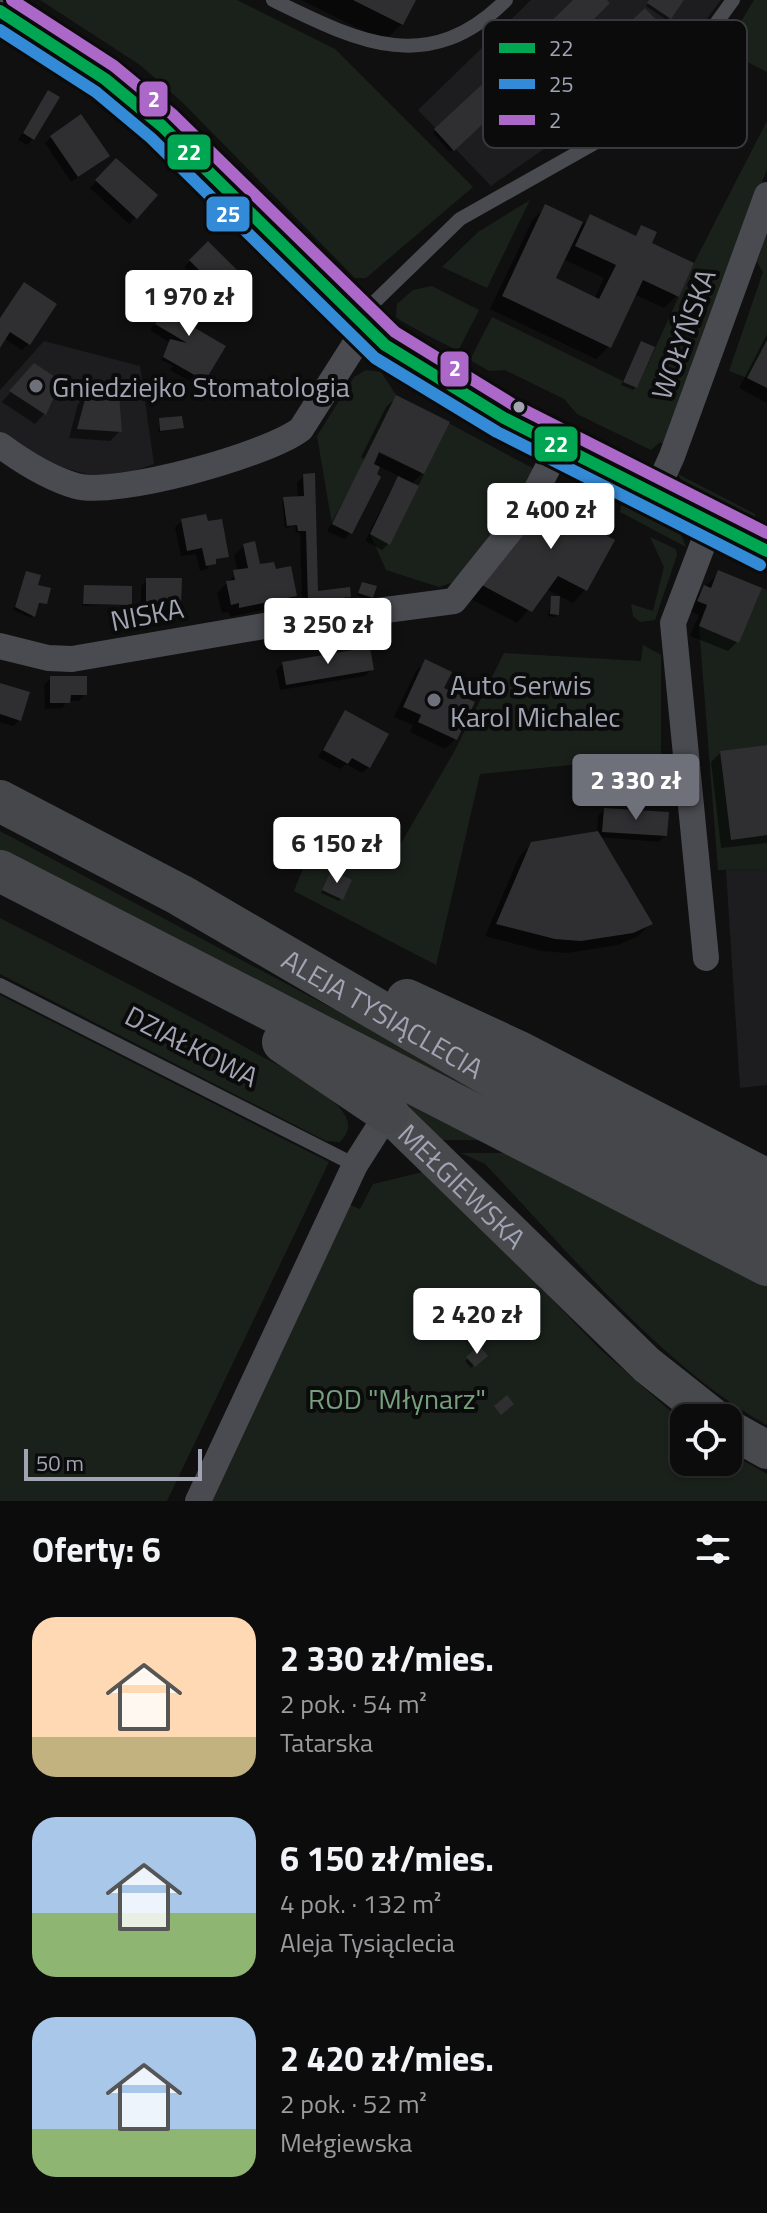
<!DOCTYPE html>
<html lang="pl">
<meta charset="utf-8">
<style>
body{margin:0;font-family:"Titillium Web",sans-serif;background:#151516;color:#f1f3f6;height:100vh;display:flex;flex-direction:column;font-size:30px;white-space:nowrap}
*{box-sizing:border-box;margin:0}
p{font-size:26px;color:#9a9b9d}
.icon{flex:none;width:44px;height:44px;fill:none;stroke:currentColor;stroke-width:2;stroke-linecap:round;stroke-linejoin:round}
.map{position:relative;height:1501px;overflow:hidden}
.sheet{display:flex;flex-direction:column;background:#0c0c0d;flex:1}
.sheet>*{flex:none}
.tools{position:absolute;left:670px;top:1404px;display:grid;gap:16px}
.tools a{display:grid;place-items:center;width:72px;height:72px;border-radius:16px;background:#0c0c0d;box-shadow:0 2px 6px #0004,0 0 0 2px #2c2c2e;font-size:40px}
.scale{position:absolute;left:24px;bottom:20px;width:178px;box-sizing:border-box;padding-left:8px;border:4px solid #a0a4b3;border-top:0;font-size:22px;line-height:28px;white-space:nowrap;color:#a0a4b3;-webkit-text-stroke:6px #0b0b0c;paint-order:stroke}
.price{position:absolute;translate:-50% -68px;padding:0 18px;border-radius:8px;background:#fff;color:#222;font-size:26px;line-height:52px;filter:drop-shadow(0 2px 4px #0008)}
.price::after{content:'';position:absolute;left:50%;top:48px;width:24px;height:18px;margin-left:-12px;background:inherit;clip-path:polygon(0 0,100% 0,50% 100%)}
.price.selected{background:#6e707a;color:#fff}
ul{padding:0;list-style:none}
li{display:flex;align-items:center;gap:24px;height:200px;padding:0 32px}
li span{display:grid;place-items:center;flex:none;width:224px;height:160px;border-radius:24px;color:#555}
li>.icon{margin-inline-start:auto}
span .icon{width:96px;height:96px;fill:#fffc;stroke-width:1}
li b{font-size:34px}
h2{display:flex;justify-content:space-between;align-items:center;height:96px;padding:0 32px;font-size:34px}
.map>svg:first-child{display:block}
</style>
<div class="map">
<svg width="767" height="1501" viewBox="0 0 767 1501">
<rect width="100%" height="100%" fill="#101011"/>
<!-- built -->
<path fill="#1d1d1f" d="M531 0H721L651 92 630 106 574 128 491 186 418 110Z
M44 341 140 366 154 464 123 475 95 476 44 463 0 438V390Z
M767 869V1085L740 1088 726 870Z"/>
<!-- green -->
<path fill="#1a211b" d="M40 0H237L335 49 473 187 366 278H355L183 103 140 65Z
M754 0H767V72L724 50Z
M767 121V169L666 445 660 442 651 450 577 414 564 399 505 370 489 371 470 360 492 317 637 388 694 263Z
M530 200 487 288 442 267 478 232Z
M767 232V340L747 378 729 371 763 272 757 262Z
M432 286 479 310 458 351C445 344 402 323 396 317L397 304 413 290Z
M366 370 381 372 396 395 538 471 463 579 439 587 386 570 370 534 390 544 424 474 379 453 374 464 380 467 377 474 381 477 352 534 332 524 317 436 354 377Z
M678 474 755 514V524L687 491Z
M622 499 679 529 686 547 620 512Z
M650 537 676 549 677 555 655 620 640 622 633 616 631 604 653 611 664 567Z
M762 588 767 590V869L718 870 699 626 739 642Z
M643 645 661 655V756L480 774 436 965 294 891 313 844 389 864 454 752 504 653 641 661Z
M0 831 502 1099 497 1110 0 853Z
M0 918C84 961 168 1003 250 1050 280 1067 315 1081 338 1106 350 1119 352 1130 340 1142L326 1141 0 974Z
M0 995 329 1162 167 1501H0Z
M384 1087 481 1140H442Z
M461 1153H507L767 1284V1425C663 1368 567 1250 485 1164Z
M427 1171 601 1350 684 1423V1462H728V1452L767 1474V1501H212L350 1205 360 1209 373 1184Z"/>
<!-- shadow -->
<path fill="#0007" fill-rule="evenodd" d="M301 0H413L402 24 384 41Z
M575 0H604L607 3 554 56 536 39Z
M650 0H682L667 20 646 6Z
M645 11 661 28 581 104 565 87Z
M529 43 547 62 450 152 433 133Z
M48 93 33 139 27 145 18 140Z
M51 137 101 162 71 182 45 143Z
M116 160 155 196 129 224 90 188Z
M546 207 583 224 591 217 649 244 677 295 664 308 634 294 609 346 596 359 490 309 533 219ZM563 259 604 278 594 299 553 279Z
M208 244 246 282 223 305 184 267Z
M24 285 28 344 22 350 4 338 0 344V318Z
M174 295 193 329 204 380 198 386 170 370 173 366 161 360 170 343 150 330Z
M767 334V403L739 388Z
M641 343 636 387 633 390 621 385Z
M25 375 58 381 44 414 35 424 2 402Z
M88 394 120 431 110 441 69 438 78 404Z
M396 398 422 473 411 485 389 543 382 550 365 541 393 485 401 477 378 466 375 473 378 477 350 533 344 539 327 531 361 468 364 459 361 457 386 407Z
M160 420 182 428 158 432Z
M304 476 316 593 349 596 346 599 306 604 305 597H302L300 533H296L295 526 285 528 282 502 298 499 297 482Z
M540 502 595 531 585 590 573 603 546 589 517 623 469 598Z
M182 521 227 556 213 560 207 569 200 571 196 554 181 556 175 527Z
M244 546 259 567 274 571 295 596 285 605 230 617 229 612 222 613 217 593 238 572 234 555Z
M27 573 45 603 37 605 31 618 13 610Z
M719 573 737 642 728 651 690 636 699 615 689 611 695 597Z
M147 580 179 605 173 611 141 610V586Z
M362 584 371 597 369 599 357 595Z
M85 587 130 604 82 606Z
M552 598 557 614 554 617 548 616Z
M426 662 442 689 455 739 445 749 410 732 413 725 394 717 416 671Z
M283 663 372 669 365 676 280 690 276 670Z
M51 678 85 694 79 701H68L62 708 45 709 44 685Z
M0 685 19 720 13 726 0 722Z
M345 712 369 767 362 773 346 764 340 769 318 757Z
M721 752 767 756V843L721 848 711 762Z
M604 810 665 835 659 842 599 837 650 924 638 936 618 945 567 953 542 951 485 936 519 857 532 843 597 833 598 816Z
M329 875 341 899 339 901 321 893Z
M479 1348 485 1356 471 1368 465 1361Z"/>
<!-- building -->
<path fill="#2f2f31" d="M353 0H416L403 25Z
M573 0H607L610 3 558 55 537 35Z
M649 0H684L671 19 647 3Z
M645 8 664 28 585 103 566 83Z
M529 41 549 62 454 151 434 129Z
M48 90 60 97 34 140 23 133Z
M81 114 110 156 78 177 50 136Z
M116 158 158 195 137 219 95 180Z
M545 204 583 222 556 278 599 299 616 265 575 246 590 214 636 236 641 225 657 232 652 243 694 263 679 297 643 280 611 348 502 296Z
M208 241 249 282 230 301 189 260Z
M24 282 57 304 30 345 10 332 0 348V318Z
M174 293 206 312 195 328 226 346 205 381 163 357 170 339 187 343 155 324Z
M767 340V388L747 378Z
M641 341 655 347 637 388 623 382Z
M34 363 61 381 46 415 9 391Z
M87 392 119 395 122 432 77 429Z
M396 395 450 422 424 474 379 452 374 464 380 467 377 474 381 477 352 534 332 524Z
M182 416 184 428 160 431 159 418Z
M315 473 318 591 350 587 351 597 308 602 306 531H298L297 525 287 526 283 497 304 496 303 474Z
M398 476 419 486 390 545 370 534Z
M553 487 606 515 598 531 615 540 587 591 558 576 532 612 480 584Z
M206 514 208 521 222 519 229 557 216 559V564L206 566 202 548 187 551 181 519Z
M255 541 260 564 274 562 276 569 291 566 297 596 239 608V603L231 605 226 581 235 580 233 570 248 568 243 544Z
M718 570 762 588 739 643 699 626 707 605 697 601 704 585 711 588Z
M26 571 41 575 38 585 51 588 47 604 39 603 35 617 15 607Z
M146 578H182L181 606 146 605Z
M362 582 377 586 373 598 358 593Z
M84 585 132 586V605L83 604Z
M551 596H560L559 615 550 614Z
M370 647 374 670 286 685 282 662Z
M425 659 452 672 444 688 475 702 457 740 418 722 421 715 403 707Z
M50 676H87V695H71L70 703H50Z
M0 683 30 692 21 721 0 714Z
M345 710 389 734 370 768 352 758 348 764 323 750Z
M767 745V835L731 840 720 751Z
M604 808 669 812 667 836 602 832Z
M598 831 653 924 633 933 581 941 555 939 496 924 531 842Z
M331 870 352 880 343 900 322 890Z
M479 1345 488 1356 475 1367 466 1357Z
M507 1395 514 1404 501 1415 494 1406Z"/>
<g fill="none" stroke-linecap="round" stroke-linejoin="round">
<!-- service -->
<path stroke="#4a4b50" stroke-width="14" d="M273 0C357 41 428 78 506 0
M357 319 460 219 639 118 686 65 733 0
M0 985 355 1165"/>
<!-- minor -->
<path stroke="#4a4b50" stroke-width="26" d="M0 11 105 79 162 126 385 345 504 418 767 551
M0 445C23 462 48 478 76 486 116 497 268 455 301 429L366 327
M655 494 672 456 767 195
M0 646 48 658 72 659 264 626 454 601 525 512 559 446
M706 958 673 623 711 523
M198 1501 355 1165 388 1113"/>
<!-- secondary -->
<g stroke="#48494d" stroke-width="38">
<path id="s1" d="M388 1113 647 1365 714 1418"/>
<path d="M728 1428 767 1450"/>
</g>
<!-- primary -->
<g stroke="#46474b" stroke-width="42">
<path id="s2" d="M0 801 180 895 503 1083 767 1221"/>
<path d="M0 871 767 1265"/>
<path d="M407 1000 517 1051 767 1180"/>
<path d="M283 1042 388 1113"/>
</g>
<!-- bus-1 casing -->
<g stroke="#0b0b0c" stroke-width="18">
<path id="bus-1" d="M0 11 105 79 162 126 385 345 504 418 767 551"/>
</g>
<!-- bus-2 casing -->
<g stroke="#0b0b0c" stroke-width="18">
<path id="bus-2" d="M0 30 96 92 151 138 375 358 497 432 760 565"/>
</g>
<!-- bus-3 casing -->
<g stroke="#0b0b0c" stroke-width="18">
<path id="bus-3" d="M12 0 114 66 172 114 395 332 512 404 767 533"/>
</g>
<!-- bus-1 -->
<use href="#bus-1" stroke="#00a651" stroke-width="12"/>
<!-- bus-2 -->
<use href="#bus-2" stroke="#338bd7" stroke-width="12"/>
<!-- bus-3 -->
<use href="#bus-3" stroke="#ac68c9" stroke-width="12"/>
</g>
<!-- markers -->
<g fill="#6e707a" stroke="#0b0b0c" stroke-width="3">
<circle cx="36" cy="386" r="8"/>
<circle cx="434" cy="700" r="8"/>
</g>
<circle fill="#a0a4b3" stroke="#0b0b0c" stroke-width="3" cx="519" cy="407" r="7"/>
<g text-anchor="middle" dominant-baseline="central" stroke-width="8" stroke-linejoin="round" paint-order="stroke">
<!-- street labels -->
<g font-size="28" fill="#a0a4b3" stroke="#0b0b0c">
<text transform="translate(683 334) rotate(-70)">WOŁYŃSKA</text>
<text transform="translate(147 614) rotate(-11)">NISKA</text>
<text stroke="none"><textPath href="#s2" startOffset="438">ALEJA TYSIĄCLECIA</textPath></text>
<text transform="translate(192 1046) rotate(27)">DZIAŁKOWA</text>
<text stroke="none"><textPath href="#s1" startOffset="104">MEŁGIEWSKA</textPath></text>
</g>
<!-- poi labels -->
<g font-size="28" fill="#a0a4b3" stroke="#0b0b0c" text-anchor="start">
<text x="52" y="386">Gniedziejko Stomatologia</text>
<text x="450" y="684">Auto Serwis<tspan x="450" dy="32">Karol Michalec</tspan></text>
</g>
<!-- park labels -->
<g font-size="28" fill="#769f7d" stroke="#0b0b0c">
<text x="397" y="1398">ROD "Młynarz"</text>
</g>
</g>
<!-- legend -->
<rect x="483" y="20" width="264" height="128" rx="12" fill="#0b0b0c" stroke="#38393e" stroke-width="2"/>
<rect x="499" y="43" width="36" height="10" fill="#00a651"/>
<rect x="499" y="79" width="36" height="10" fill="#338bd7"/>
<rect x="499" y="115" width="36" height="10" fill="#ac68c9"/>
<g font-size="22" fill="#a0a4b3">
<text x="549" y="56">22</text>
<text x="549" y="92">25</text>
<text x="549" y="128">2</text>
</g>
<g stroke="#0b0b0c" stroke-width="3">
<rect x="138" y="80" width="31" height="38" rx="8" fill="#ac68c9"/>
<rect x="166" y="133" width="46" height="38" rx="8" fill="#00a651"/>
<rect x="205" y="195" width="46" height="38" rx="8" fill="#338bd7"/>
<rect x="439" y="350" width="31" height="38" rx="8" fill="#ac68c9"/>
<rect x="533" y="425" width="46" height="38" rx="8" fill="#00a651"/>
</g>
<g font-size="22" text-anchor="middle" font-weight="bold" fill="#fff">
<text x="154" y="107">2</text>
<text x="189" y="160">22</text>
<text x="228" y="222">25</text>
<text x="455" y="376">2</text>
<text x="556" y="452">22</text>
</g>
</svg>
<div class="tools">
<a><svg class="icon" aria-label="locate" viewBox="0 0 24 24"><circle cx="12" cy="12" r="6"/><path d="M12 2v4M12 18v4M2 12h4M18 12h4"/></svg></a>
</div>
<div class="scale">50 m</div>
<b class="price" style="left:189px;top:338px">1 970 zł</b>
<b class="price" style="left:551px;top:551px">2 400 zł</b>
<b class="price" style="left:328px;top:666px">3 250 zł</b>
<b class="price selected" style="left:636px;top:822px">2 330 zł</b>
<b class="price" style="left:337px;top:885px">6 150 zł</b>
<b class="price" style="left:477px;top:1356px">2 420 zł</b>
</div>
<section class="sheet">
<h2>Oferty: 6<svg class="icon" aria-label="filters" viewBox="0 0 24 24"><path d="M4 7h16M4 17h16"/><circle cx="9" cy="7" r="2"/><circle cx="15" cy="17" r="2"/></svg></h2>
<ul>
<li><span style="background:linear-gradient(#ffd9b3 75%,#c2b280 0)"><svg class="icon" aria-label="home" viewBox="0 0 24 24"><path d="M3 11l9-7 9 7M6 9v11h12V9"/></svg></span><div><b>2 330 zł/mies.</b><p>2 pok. · 54 m²</p><p>Tatarska</p></div></li>
<li><span style="background:linear-gradient(#a9c7e8 60%,#8fb573 0)"><svg class="icon" aria-label="home" viewBox="0 0 24 24"><path d="M3 11l9-7 9 7M6 9v11h12V9"/></svg></span><div><b>6 150 zł/mies.</b><p>4 pok. · 132 m²</p><p>Aleja Tysiąclecia</p></div></li>
<li><span style="background:linear-gradient(#a9c7e8 70%,#8fb573 0)"><svg class="icon" aria-label="home" viewBox="0 0 24 24"><path d="M3 11l9-7 9 7M6 9v11h12V9"/></svg></span><div><b>2 420 zł/mies.</b><p>2 pok. · 52 m²</p><p>Mełgiewska</p></div></li>
</ul>
</section>
